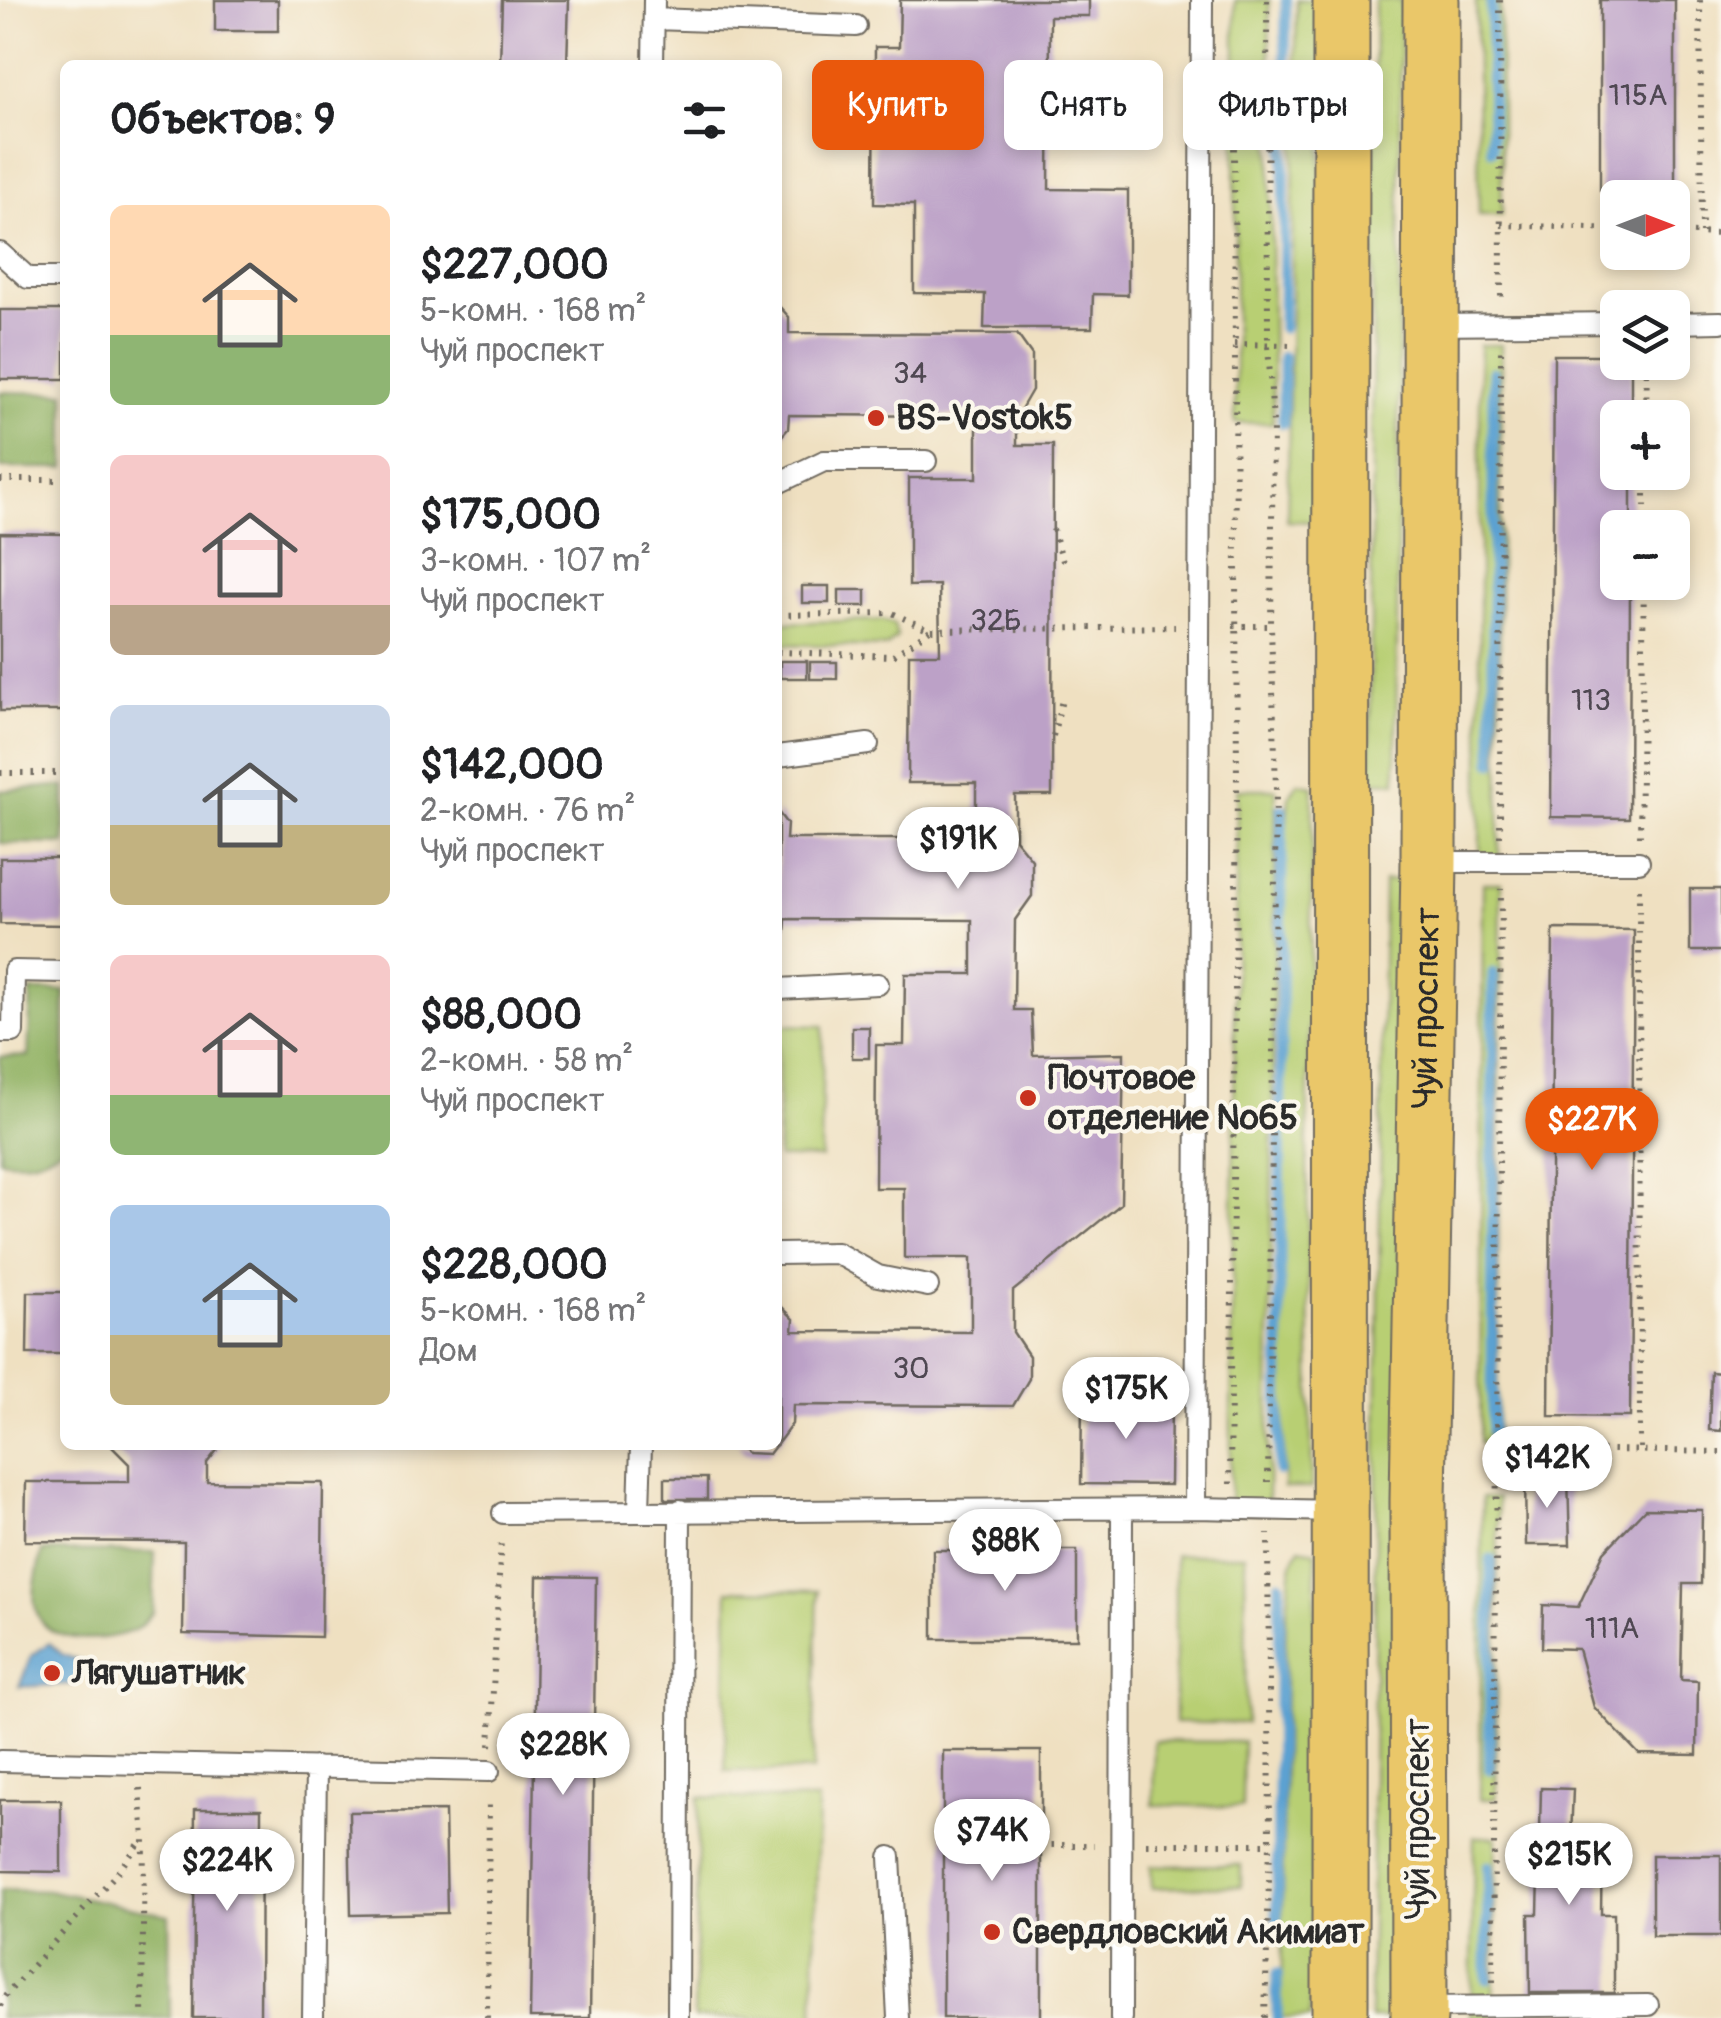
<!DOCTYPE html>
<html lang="ru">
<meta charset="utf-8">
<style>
body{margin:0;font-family:Pangolin,sans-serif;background:#f6f6f6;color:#202124;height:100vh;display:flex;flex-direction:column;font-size:38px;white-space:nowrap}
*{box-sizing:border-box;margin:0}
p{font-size:32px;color:#757577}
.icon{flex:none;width:55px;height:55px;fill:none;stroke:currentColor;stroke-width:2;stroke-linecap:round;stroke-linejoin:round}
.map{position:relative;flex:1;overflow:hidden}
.drawer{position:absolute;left:60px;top:60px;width:722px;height:1390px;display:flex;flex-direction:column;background:#fff;border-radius:15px;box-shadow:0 5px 15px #0003}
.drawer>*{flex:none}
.hud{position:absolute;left:812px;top:60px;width:758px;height:90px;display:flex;gap:20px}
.needle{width:65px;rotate:90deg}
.tools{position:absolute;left:1600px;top:180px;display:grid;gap:20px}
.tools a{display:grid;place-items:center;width:90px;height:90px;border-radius:15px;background:#fff;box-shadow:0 5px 15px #0003;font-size:50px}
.price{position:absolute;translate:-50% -85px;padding:0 22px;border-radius:35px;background:#fff;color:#222;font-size:32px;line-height:65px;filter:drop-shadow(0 2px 5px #0008)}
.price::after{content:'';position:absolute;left:50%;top:60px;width:30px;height:22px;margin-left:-15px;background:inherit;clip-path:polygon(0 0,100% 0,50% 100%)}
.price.on{background:#ea580c;color:#fff}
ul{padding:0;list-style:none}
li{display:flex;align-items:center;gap:30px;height:250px;padding:0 50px}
li span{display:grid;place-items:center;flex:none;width:280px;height:200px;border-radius:15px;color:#555}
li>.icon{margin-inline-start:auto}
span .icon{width:120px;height:120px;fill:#fffc;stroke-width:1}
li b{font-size:42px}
h2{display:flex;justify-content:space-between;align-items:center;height:120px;padding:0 50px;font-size:42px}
.tag{padding:0 35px;border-radius:15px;background:#fff;box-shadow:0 5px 15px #0003;font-size:35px;line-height:90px}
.tag.on{background:#ea580c;color:#fff}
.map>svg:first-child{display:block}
</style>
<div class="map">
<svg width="1721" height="2018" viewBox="0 0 1721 2018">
<rect width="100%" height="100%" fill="#fbf7ec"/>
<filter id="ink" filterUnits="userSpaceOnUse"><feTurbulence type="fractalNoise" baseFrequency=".01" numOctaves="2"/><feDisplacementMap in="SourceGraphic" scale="20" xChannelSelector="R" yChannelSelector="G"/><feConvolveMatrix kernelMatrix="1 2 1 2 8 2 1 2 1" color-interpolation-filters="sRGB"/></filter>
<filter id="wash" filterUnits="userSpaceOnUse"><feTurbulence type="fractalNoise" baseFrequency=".0048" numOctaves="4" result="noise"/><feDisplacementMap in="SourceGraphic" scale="40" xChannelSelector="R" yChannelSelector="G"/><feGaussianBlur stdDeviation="2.25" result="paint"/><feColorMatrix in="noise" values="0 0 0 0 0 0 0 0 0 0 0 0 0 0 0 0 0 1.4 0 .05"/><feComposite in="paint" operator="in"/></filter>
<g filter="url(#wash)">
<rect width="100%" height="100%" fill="#efe0c1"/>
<!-- green -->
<path fill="#b8cf73" stroke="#727d4f" stroke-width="2.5" d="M1235 0H1269L1273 423H1235Z
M1297 0H1324L1314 522 1287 521Z
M1375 0H1401L1396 782 1370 781Z
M1476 0H1500L1502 215H1479Z
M1480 345H1501L1499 862H1480Z
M881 620 894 624 897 637 886 647 778 644V623Z
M1298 783 1313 786 1307 1155 1312 1488H1284V854L1289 797Z
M1237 789H1276L1268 1500 1230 1509Z
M1408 880 1396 2018H1370L1384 881Z
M1483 883H1501L1497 1448 1480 1443Z
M778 1025 823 1026 821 1158H778Z
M1482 1498H1498L1496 1799H1480Z
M1300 1548 1316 1551 1310 2018H1281L1286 1620 1292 1563Z
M1175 1555H1245L1246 1723H1175Z
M728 1590 818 1591 813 1771H725Z
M1154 1741 1243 1742 1242 1807 1153 1805Z
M699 1797 818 1800 814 2018H694Z
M1474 1837H1496L1493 2018H1471Z
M1241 1865V1886L1152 1888 1151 1866Z"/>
<!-- forest -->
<path fill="#92b265" stroke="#5e6e48" stroke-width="2.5" d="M0 392 65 393V468H0Z
M56 786 65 787V844L0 843V791Z
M31 991H65V1145C43 1161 27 1164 0 1160V1057L28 1056Z
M42 1551 155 1552 153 1612C146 1619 139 1630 130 1632 103 1641 49 1646 37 1613 30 1595 38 1570 42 1551Z
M0 1890 52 1891 169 1915 170 2018H0Z"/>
<!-- water -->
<path fill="#5ba1d1" stroke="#43667e" stroke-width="2.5" d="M49 1643 63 1655 85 1662 73 1684 19 1687 31 1656Z"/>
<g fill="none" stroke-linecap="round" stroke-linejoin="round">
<!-- stream -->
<path stroke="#5ba1d1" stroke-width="11" d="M1491 0 1492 150
M1283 328 1286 0
M1283 357V423
M1493 372V762
M1492 1432 1493 973
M1279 1471 1282 809
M1489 1769 1491 1559
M1277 1919 1280 1583
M1277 1974V2018
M1487 1979 1488 1866"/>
</g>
<g id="blocks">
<!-- building -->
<path fill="#bca1c7" d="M215 0H278V31H215Z
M502 0H569L567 65H500Z
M900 0H1089V16H1050L1049 189 1128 190V295L1093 294 1092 328H984L985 294 914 293V205L874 204 875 47H899Z
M1600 0H1675V190H1600Z
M778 305 789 317V333L1017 334 1032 355V390L1017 416V445H1053L1052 795H1015V839L1032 860V896L1015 920 1014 1010H1031L1033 1055 1124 1053 1121 1204 1013 1291V1332L1029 1356V1379L1013 1406 793 1405 792 1424 778 1443V1303L794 1319 793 1331 971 1332V1258H904V1188H875L876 1045H904L905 974H972V920L786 919 785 934 778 943V812L787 824 786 839H976V783H908L909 654H940L939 585 909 586V478H977V416L789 415 788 429 778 440Z
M0 310H65V379H0Z
M1554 355H1618V362H1631V418H1618V472H1631V528H1618V582H1630L1629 818 1551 817Z
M0 533 65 534V711H0Z
M802 586H829V603H802Z
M839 590H866V606H839Z
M780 661H807V678H780Z
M810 662H837V679H810Z
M0 858H65V925L0 924Z
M1690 889H1721V951H1690Z
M1553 929 1634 930 1630 1417 1549 1416Z
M852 1027H869V1058H852Z
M28 1292H65V1354H27Z
M1711 1372 1721 1373V1431L1709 1430Z
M1082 1399 1171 1400 1170 1485 1081 1484Z
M110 1445H221L207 1463V1482L323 1483 321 1637 183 1634 184 1542 25 1541 26 1482H129V1464Z
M738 1445H776L769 1454 746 1453Z
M1525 1477H1568L1570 1545H1526Z
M665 1478H707V1499H665Z
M1645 1509 1702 1510 1701 1584H1683L1681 1680 1698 1681 1697 1755 1639 1754 1594 1707 1578 1649 1542 1648 1543 1605 1578 1607 1604 1552Z
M933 1550H1077V1639H933Z
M537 1576 596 1577 590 2018H530Z
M943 1751H1041V2018H943Z
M1541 1788 1573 1789 1571 1838 1602 1839 1601 1914H1614V1993H1530L1529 1914H1538Z
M0 1800H61V1872L0 1871Z
M195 1809H261L260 2018H193Z
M445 1811 447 1913 351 1915 349 1812Z
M1652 1855H1721V1936H1652Z"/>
</g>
</g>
<g filter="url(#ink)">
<use href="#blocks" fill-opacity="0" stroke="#706a60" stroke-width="2.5"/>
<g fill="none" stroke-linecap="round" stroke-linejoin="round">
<!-- service casing -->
<g stroke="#706a60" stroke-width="24">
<path id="service" d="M654 19 856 26
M653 65 654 0
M0 253 28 278H65
M1672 323 1721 322
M1433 325 1618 323
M778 483 824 461H926
M778 756 868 744
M1431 862H1639
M778 989 878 984
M0 1032H13L14 971 65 972
M778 1254 837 1253 878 1276 928 1286
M1195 1508 1202 0
M639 1510 641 1445
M503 1513 1195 1508 1336 1511
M0 1761 489 1771
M890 1857 898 2018
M1420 2007 1648 2005
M313 2018 316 1767
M678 2018 680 1510
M1121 2018 1122 1509"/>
</g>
<!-- primary casing -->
<g stroke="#706a60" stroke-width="59">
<g id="primary">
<path d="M1340 2018 1341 0"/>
<path id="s1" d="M1419 2018 1418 1499 1429 862 1431 0"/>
</g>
</g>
<!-- path -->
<path stroke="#706a60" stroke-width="6" stroke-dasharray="2.5 8" stroke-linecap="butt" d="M1267 0 1268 345 1273 423 1271 626 1276 789 1268 1482
M1500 0 1501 297
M1700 0 1702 233
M1501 225 1618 229
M1672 232 1721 234
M1234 344 1296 345
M1646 418 1647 362
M0 480H65
M1645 528V472
M1053 529 1063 561
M778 615 892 613 930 630 1175 627
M1233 626H1271
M778 652 893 656 930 630
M1053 736 1063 696
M0 773H65
M1640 836 1644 582
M1500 837 1501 349
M1639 889 1640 1450
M1497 1448 1721 1452
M1230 1484 1237 789 1234 146
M490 1746 501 1539
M140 1788 144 1838 142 2018
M1146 1844H1270
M1041 1845H1094
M1493 1982 1501 889
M0 2006 6 1995 117 1873 142 1840
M487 2018 489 1799
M1265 2018 1270 1844 1268 1534"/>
<!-- service -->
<use href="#service" stroke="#fff" stroke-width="20"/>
<!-- primary -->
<use href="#primary" stroke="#eac769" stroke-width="55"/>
</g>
</g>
<!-- markers -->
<g fill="#c8321e" stroke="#fbf7ec" stroke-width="4">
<circle cx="876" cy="418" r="10"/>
<circle cx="1028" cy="1098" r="10"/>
<circle cx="52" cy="1673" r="10"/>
<circle cx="992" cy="1932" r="10"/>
</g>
<g text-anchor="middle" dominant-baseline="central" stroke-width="8" stroke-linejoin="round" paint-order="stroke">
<!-- number labels -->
<g font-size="30" fill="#4f4852">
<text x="1638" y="95">115А</text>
<text x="910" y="373">34</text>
<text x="996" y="620">32Б</text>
<text x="1591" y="700">113</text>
<text x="911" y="1368">30</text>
<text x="1612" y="1628">111А</text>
</g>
<!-- poi labels -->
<g font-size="35" font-weight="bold" fill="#2b2b2b" stroke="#fbf7ec" text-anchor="start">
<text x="896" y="418">BS-Vostok5</text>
<text x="1048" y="1078">Почтовое<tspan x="1048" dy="40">отделение №65</tspan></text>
<text x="72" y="1673">Лягушатник</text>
<text x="1012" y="1932">Свердловский Акимиат</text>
</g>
<!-- street labels -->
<g font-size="35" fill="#2b2b2b" stroke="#fbf7ec">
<text stroke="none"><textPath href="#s1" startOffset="1010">Чуй проспект</textPath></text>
<text transform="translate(1418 1819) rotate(-90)">Чуй проспект</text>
</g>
</g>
</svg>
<div class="tools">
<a><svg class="needle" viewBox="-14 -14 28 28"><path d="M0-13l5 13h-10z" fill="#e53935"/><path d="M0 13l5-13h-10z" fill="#757577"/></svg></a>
<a><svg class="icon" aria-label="layers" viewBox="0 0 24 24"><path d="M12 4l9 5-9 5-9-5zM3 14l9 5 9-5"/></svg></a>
<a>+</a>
<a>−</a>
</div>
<b class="price" style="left:958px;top:892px">$191K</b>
<b class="price on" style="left:1592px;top:1173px">$227K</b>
<b class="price" style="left:1126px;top:1442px">$175K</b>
<b class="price" style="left:1547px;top:1511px">$142K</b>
<b class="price" style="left:1005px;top:1594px">$88K</b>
<b class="price" style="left:563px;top:1798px">$228K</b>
<b class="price" style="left:992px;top:1884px">$74K</b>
<b class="price" style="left:1569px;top:1908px">$215K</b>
<b class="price" style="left:227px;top:1914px">$224K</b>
<div class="hud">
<a class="tag on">Купить</a>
<a class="tag">Снять</a>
<a class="tag">Фильтры</a>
</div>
<section class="drawer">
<h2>Объектов: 9<svg class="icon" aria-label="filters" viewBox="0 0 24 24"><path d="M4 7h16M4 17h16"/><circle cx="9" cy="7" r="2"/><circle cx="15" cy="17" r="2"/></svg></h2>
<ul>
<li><span style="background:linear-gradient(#ffd9b3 65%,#8fb573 0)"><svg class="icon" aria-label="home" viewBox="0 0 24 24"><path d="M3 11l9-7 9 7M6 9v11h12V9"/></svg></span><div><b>$227,000</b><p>5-комн. · 168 m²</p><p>Чуй проспект</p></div></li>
<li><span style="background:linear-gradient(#f6c9c9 75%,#b9a48a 0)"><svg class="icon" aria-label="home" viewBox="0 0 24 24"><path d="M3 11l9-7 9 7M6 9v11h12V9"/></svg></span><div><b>$175,000</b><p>3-комн. · 107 m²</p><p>Чуй проспект</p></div></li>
<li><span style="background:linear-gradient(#c9d6e8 60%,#c2b280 0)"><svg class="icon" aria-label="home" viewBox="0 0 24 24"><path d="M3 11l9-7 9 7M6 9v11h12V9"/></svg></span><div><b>$142,000</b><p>2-комн. · 76 m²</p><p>Чуй проспект</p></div></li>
<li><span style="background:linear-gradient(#f6c9c9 70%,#8fb573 0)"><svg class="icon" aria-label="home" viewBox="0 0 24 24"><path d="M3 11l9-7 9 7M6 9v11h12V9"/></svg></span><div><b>$88,000</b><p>2-комн. · 58 m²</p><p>Чуй проспект</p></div></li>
<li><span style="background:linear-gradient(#a9c7e8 65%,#c2b280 0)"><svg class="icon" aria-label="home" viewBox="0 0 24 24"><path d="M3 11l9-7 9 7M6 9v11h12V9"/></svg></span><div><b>$228,000</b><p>5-комн. · 168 m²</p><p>Дом</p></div></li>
</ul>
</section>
</div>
